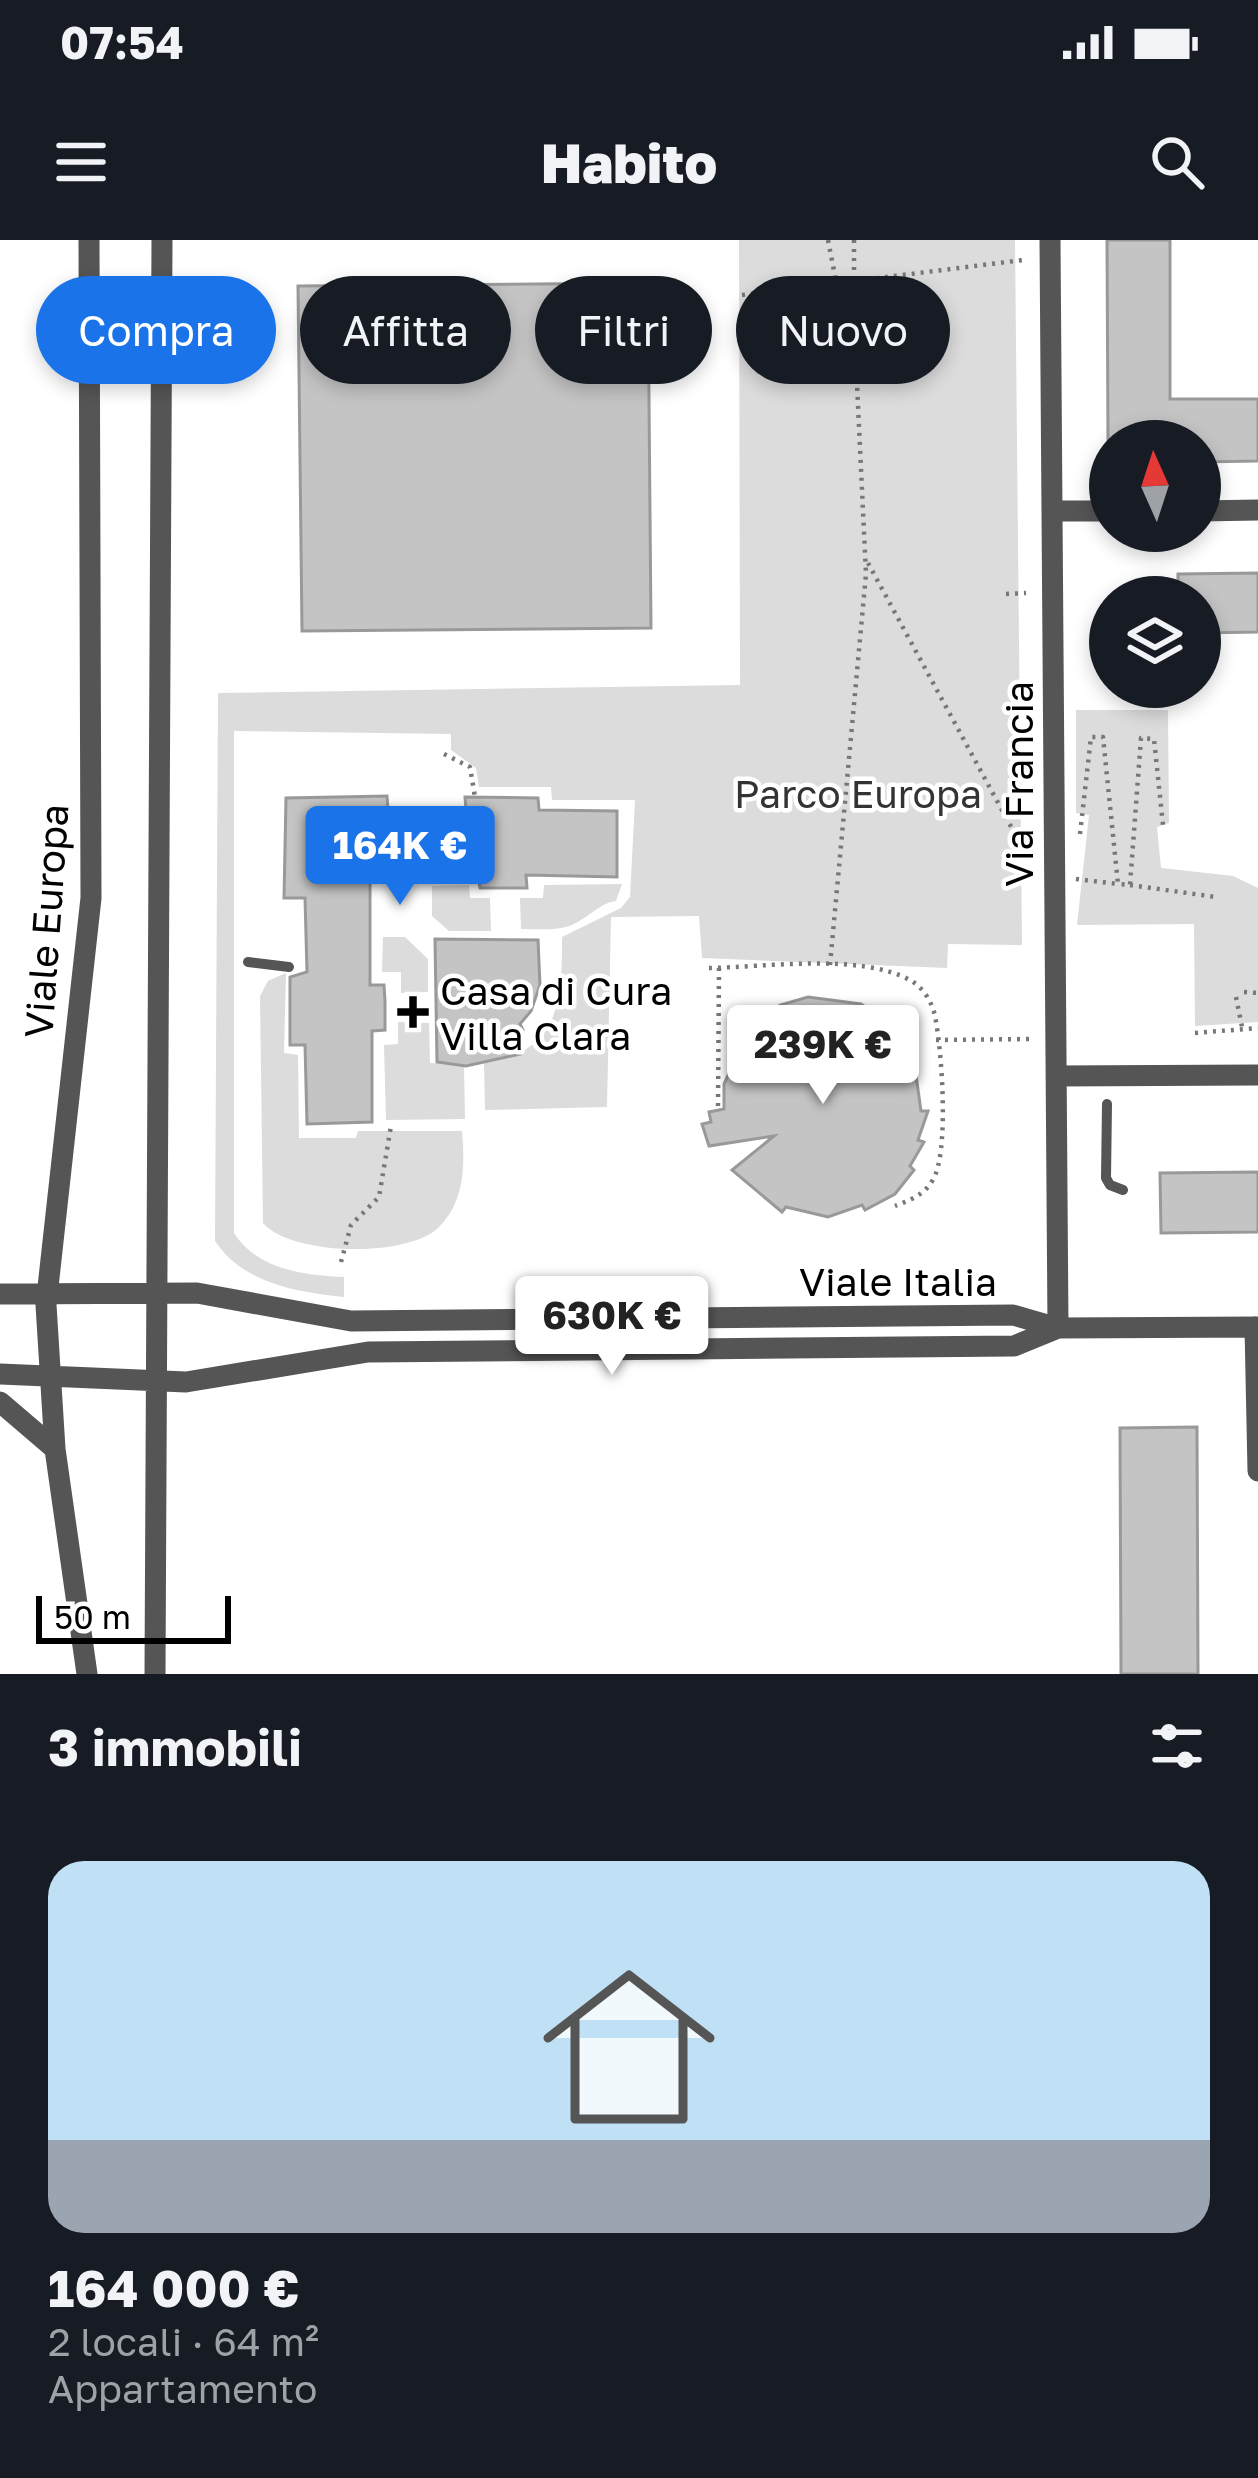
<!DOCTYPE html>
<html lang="it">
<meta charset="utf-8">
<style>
body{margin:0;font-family:"Golos Text",sans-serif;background:#242831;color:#f1f3f6;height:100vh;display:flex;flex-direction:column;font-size:45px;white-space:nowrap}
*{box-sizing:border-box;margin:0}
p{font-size:39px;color:#9ea1a6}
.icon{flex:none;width:66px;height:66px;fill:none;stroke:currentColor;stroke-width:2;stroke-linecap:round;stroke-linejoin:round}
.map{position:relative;height:1434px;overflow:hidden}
.side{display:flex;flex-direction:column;background:#171b24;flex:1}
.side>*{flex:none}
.top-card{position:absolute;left:36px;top:36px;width:1188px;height:108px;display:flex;gap:24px}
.needle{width:78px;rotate:357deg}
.controls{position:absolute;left:1089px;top:180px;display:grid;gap:24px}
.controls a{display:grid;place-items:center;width:132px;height:132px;border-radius:50%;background:#171b24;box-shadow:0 6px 18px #0003;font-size:60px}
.scale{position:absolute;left:36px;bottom:30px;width:195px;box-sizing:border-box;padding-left:12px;border:6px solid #000;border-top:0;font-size:33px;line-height:42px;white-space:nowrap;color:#000;-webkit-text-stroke:9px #fff;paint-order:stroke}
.price{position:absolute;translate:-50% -102px;padding:0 27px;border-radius:12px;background:#fff;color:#222;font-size:39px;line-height:78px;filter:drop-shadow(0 3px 6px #0008)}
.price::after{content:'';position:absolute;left:50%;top:72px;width:36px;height:27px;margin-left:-18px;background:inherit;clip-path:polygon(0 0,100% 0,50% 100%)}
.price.current{background:#1a73e8;color:#fff}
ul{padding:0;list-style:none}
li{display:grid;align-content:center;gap:24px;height:636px;padding:0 48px}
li+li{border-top:3px solid #363941}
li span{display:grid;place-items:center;height:372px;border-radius:36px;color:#555}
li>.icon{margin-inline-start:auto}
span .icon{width:216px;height:216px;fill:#fffc;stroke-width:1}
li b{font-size:51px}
h2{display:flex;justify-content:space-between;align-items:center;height:144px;padding:0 48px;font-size:51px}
.pill{padding:0 42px;border-radius:54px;background:#171b24;box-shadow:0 6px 18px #0003;font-size:42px;line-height:108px}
.pill.current{background:#1a73e8;color:#fff}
.status{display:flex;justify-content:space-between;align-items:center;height:84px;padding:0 60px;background:#171b24;direction:ltr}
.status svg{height:33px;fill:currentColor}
header{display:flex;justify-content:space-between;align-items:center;height:156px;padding:0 48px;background:#171b24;font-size:54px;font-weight:800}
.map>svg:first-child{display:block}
</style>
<div class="status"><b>07:54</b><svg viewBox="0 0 49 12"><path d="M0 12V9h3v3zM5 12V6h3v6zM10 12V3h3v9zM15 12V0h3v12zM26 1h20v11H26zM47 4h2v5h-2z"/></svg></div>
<header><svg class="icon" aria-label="menu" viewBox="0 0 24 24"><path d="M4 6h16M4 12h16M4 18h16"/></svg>Habito<svg class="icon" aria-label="search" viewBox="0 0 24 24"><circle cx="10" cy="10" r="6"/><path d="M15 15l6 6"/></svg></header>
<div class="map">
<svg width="1258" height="1434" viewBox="0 0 1258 1434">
<rect width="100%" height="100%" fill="#fff"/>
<!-- green -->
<path fill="#dcdcdc" d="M739 0H1015L1022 705 948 704 947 728 702 718 699 676 611 677 607 867 485 870 484 823C560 811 562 763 562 697L621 668 630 657 635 560H552L551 547H479L476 528 451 510V494L234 491V993C258 1030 303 1035 344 1037V1057C296 1052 244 1044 215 1001L218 453 740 445Z
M1076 470H1168L1169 583 1157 587 1161 628 1233 636 1258 648V782L1195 786 1194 684 1077 685 1089 575 1076 573Z
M622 644 616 661C600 663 588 678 572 685 556 691 537 689 521 689L520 658H543L544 645Z
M469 645 470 658H490L491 691H449L432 676V646Z
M383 697H405L428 719V752L401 753V732H382Z
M286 733 284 813 298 815 299 898H356L358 891H462C465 925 465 961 439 987 409 1018 291 1016 263 983L260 756 268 741Z
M398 782 429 783 430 823 464 824 465 879 386 880 384 805 398 804Z"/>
<!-- building -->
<path fill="#c4c4c4" stroke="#999" stroke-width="3" d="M1107 0H1170V159H1258V221L1200 222V201H1108Z
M648 43 651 388 302 391 298 46Z
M1258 333V392L1200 393V357H1178V334Z
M387 556 388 570H466L465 557 538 558 539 570 617 571V637L526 635 527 648H480L478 636H370V745H384L385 761V790L372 791V882L307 884 305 805H290V737L307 732 305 658H284L286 558Z
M435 699 538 700 540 745 531 771 520 784 523 790 515 795 520 814 466 826 437 822Z
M808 757 861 764 906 797 903 803 914 821 921 871H928L918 900 924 902 910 926 914 930 895 954 865 970 862 965 828 977 786 967 782 972 732 930 774 896 709 906 702 884 711 882 709 872 724 869V844L742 805 736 798 780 765Z
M1258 932V992L1161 993 1160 933Z
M1197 1187 1198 1434H1121L1120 1188Z"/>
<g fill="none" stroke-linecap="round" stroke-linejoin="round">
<!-- path -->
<path stroke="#777" stroke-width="4.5" stroke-dasharray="3 6" stroke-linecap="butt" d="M828 0 836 41
M854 0V41
M742 55 1023 20
M868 323 1028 618
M1006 354 1026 353
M444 514 470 527 475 557
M1080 594 1091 497H1103L1118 644 1130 645 1141 498 1154 499 1163 585
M1076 639 1118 644
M1130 645 1216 657
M830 725 866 334 856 123 846 42
M709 728C766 727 860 713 910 740 923 747 932 762 935 776 942 812 948 900 936 933 928 953 915 958 895 966
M1244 752 1258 753
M1236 757 1242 787
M1195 793 1258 788
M936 800 1030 799
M718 866 719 728
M341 1022 351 985 379 957 391 886"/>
<!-- service -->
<path stroke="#555" stroke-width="10" d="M248 722 289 727
M1107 864 1106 938 1110 945 1123 950"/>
<!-- minor -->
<path stroke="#555" stroke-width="21" d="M1050 0 1058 1088
M1052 271H1110
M1200 271 1258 270
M1056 836 1258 835
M0 1054 197 1053 351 1081 1013 1075 1058 1088 1258 1087
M1255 1087 1258 1231
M0 1134 186 1142 368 1112 1014 1106 1058 1088
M0 1162 55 1209
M87 1434 55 1209 46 1065 91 658 89 0
M155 1434 162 0"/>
</g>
<!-- markers -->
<path fill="#000" stroke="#fff" stroke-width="4.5" d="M407 754h12v12h12v12h-12v12h-12v-12h-12v-12h12z"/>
<g text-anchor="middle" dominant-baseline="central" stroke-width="9" stroke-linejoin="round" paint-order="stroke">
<!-- street labels -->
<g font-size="39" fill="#000" stroke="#fff">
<text transform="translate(1018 544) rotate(-90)">Via Francia</text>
<text transform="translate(46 681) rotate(-86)">Viale Europa</text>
<text x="898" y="1041">Viale Italia</text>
</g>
<!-- park labels -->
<g font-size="39" fill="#333" stroke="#fff">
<text x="858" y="553">Parco Europa</text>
</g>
<!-- poi labels -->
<g font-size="39" fill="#000" stroke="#fff" text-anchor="start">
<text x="440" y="750">Casa di Cura<tspan x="440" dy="45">Villa Clara</tspan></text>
</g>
</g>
</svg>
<div class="controls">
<a><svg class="needle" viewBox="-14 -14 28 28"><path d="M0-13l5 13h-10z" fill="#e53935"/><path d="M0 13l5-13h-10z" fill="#9ea1a6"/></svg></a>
<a><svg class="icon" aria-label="layers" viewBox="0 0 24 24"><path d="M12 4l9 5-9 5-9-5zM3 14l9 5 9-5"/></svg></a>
</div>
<div class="scale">50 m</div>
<b class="price current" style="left:400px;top:668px">164K €</b>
<b class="price" style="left:823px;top:867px">239K €</b>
<b class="price" style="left:612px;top:1138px">630K €</b>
<div class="top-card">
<a class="pill current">Compra</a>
<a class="pill">Affitta</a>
<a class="pill">Filtri</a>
<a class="pill">Nuovo</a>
</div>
</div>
<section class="side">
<h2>3 immobili<svg class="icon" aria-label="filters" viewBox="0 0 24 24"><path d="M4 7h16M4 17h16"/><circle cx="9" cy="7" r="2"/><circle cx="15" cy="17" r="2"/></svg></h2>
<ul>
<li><span style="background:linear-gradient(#bfe0f5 75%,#9aa5b1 0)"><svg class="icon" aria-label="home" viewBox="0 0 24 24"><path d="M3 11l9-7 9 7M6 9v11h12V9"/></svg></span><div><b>164 000 €</b><p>2 locali · 64 m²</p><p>Appartamento</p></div></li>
</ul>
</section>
